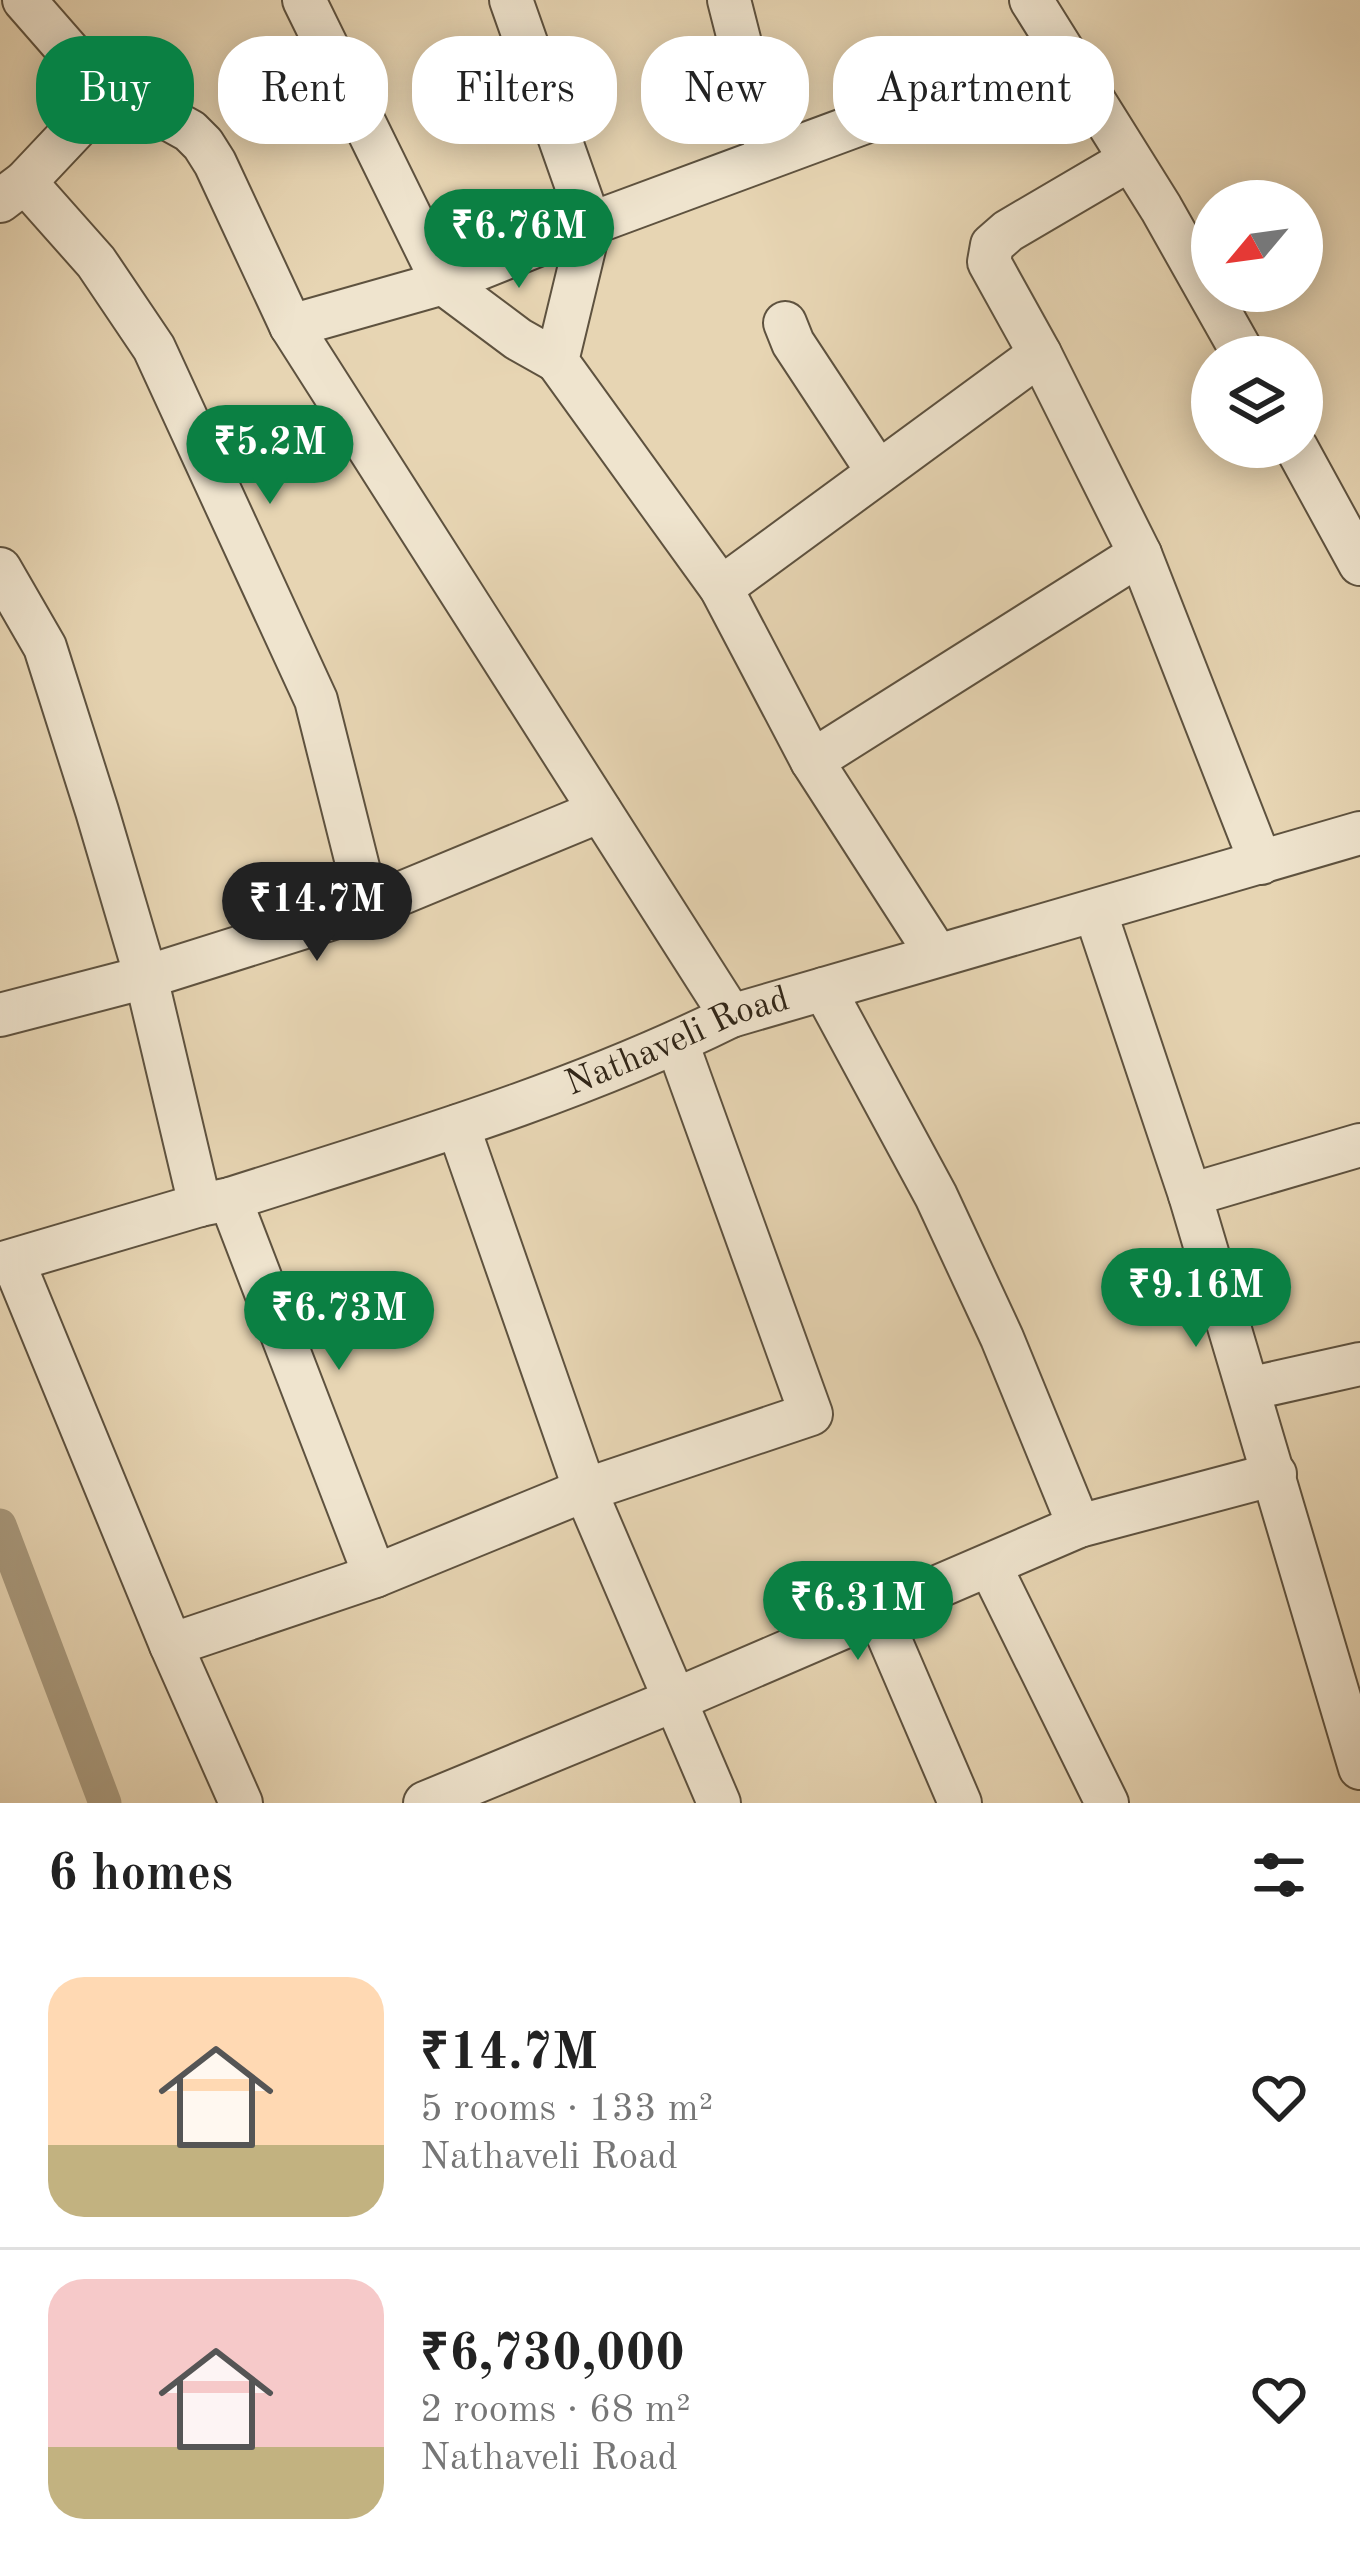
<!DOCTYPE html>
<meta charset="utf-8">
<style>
body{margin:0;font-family:"Old Standard TT",serif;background:#f2f2f2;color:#222;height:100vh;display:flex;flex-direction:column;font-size:45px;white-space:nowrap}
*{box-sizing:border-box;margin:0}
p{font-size:39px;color:#767676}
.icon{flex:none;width:66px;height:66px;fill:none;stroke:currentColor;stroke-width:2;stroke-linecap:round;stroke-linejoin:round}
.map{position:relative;height:1803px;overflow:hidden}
.side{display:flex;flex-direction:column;background:#fff;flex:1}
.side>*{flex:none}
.hud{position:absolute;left:36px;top:36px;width:1290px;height:108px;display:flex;gap:24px}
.needle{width:78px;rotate:241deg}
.tools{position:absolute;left:1191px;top:180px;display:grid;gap:24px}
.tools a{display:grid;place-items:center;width:132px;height:132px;border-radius:50%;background:#fff;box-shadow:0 6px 30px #0003;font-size:60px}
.price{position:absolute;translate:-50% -102px;padding:0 27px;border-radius:42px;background:#0b8043;color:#fff;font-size:39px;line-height:78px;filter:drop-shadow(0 3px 6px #0008)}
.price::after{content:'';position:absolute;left:50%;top:72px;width:36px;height:27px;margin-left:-18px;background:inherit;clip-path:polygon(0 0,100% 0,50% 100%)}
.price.on{background:#222;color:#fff}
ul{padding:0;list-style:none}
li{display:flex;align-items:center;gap:36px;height:300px;padding:0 48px}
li+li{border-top:3px solid #e0e0e0}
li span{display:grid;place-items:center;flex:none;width:336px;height:240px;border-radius:36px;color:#555}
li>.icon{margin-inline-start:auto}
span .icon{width:144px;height:144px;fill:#fffc;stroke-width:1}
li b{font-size:51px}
h2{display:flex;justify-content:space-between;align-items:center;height:144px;padding:0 48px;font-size:51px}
.tag{padding:0 42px;border-radius:48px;background:#fff;box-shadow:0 6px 30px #0003;font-size:42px;line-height:108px}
.tag.on{background:#0b8043;color:#fff}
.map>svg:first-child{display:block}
</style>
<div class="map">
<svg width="1360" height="1803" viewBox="0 0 1360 1803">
<rect width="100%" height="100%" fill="#e7d5b3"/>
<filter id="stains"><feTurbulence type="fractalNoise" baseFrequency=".00167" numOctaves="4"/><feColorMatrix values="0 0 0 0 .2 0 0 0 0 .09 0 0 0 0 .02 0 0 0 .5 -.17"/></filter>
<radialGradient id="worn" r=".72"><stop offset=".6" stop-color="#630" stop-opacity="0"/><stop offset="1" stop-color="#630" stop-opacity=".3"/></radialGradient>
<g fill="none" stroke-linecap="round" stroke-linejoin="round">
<!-- canal -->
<path stroke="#a99a7e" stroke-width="33" d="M0 1525 105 1803"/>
<!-- minor casing -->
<g stroke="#5e523f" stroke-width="46">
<g id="minor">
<path d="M24 0 107 95 172 121 190 131 203 144 215 163 291 326 731 1016"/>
<path d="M304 0 443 283 518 339 557 361"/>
<path d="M511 0 590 224 557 361 721 588 812 761 937 955"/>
<path d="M729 0 769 157"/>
<path d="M1031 0 1161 208 1245 357"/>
<path d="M1129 160 1008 231 992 245 989 262 1040 354 1140 554 1261 863"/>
<path d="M25 182 96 262 154 348 316 700 368 907"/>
<path d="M0 201 25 182 107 95"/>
<path d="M785 323 793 343 878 472"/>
<path d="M291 326 443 283 590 224 1060 50"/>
<path d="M1296 447 1360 564"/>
<path d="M0 569 45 647 97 811 146 977 200 1205"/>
<path d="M721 588 1040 354"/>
<path d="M812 761 1140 554"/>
<path d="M1095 911 1190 1195 1360 1768"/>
<path d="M824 989 936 1196 1002 1338 1079 1526"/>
<path d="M0 1015 146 977 368 907 600 811"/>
<path d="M458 1126 585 1490 719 1803"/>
<path d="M1190 1195 1360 1145"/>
<path d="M230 1199 375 1576"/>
<path d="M13 1261 171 1645 241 1803"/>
<path id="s1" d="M0 1264 200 1205 230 1199C399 1145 572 1095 731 1016L1360 833"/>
<path d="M1248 1389 1360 1364"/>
<path d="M990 1566 1107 1803"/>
<path d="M878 1612 960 1803"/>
<path d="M171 1645 375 1576 585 1490 811 1414 677 1043"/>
<path d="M425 1803 677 1699 1079 1526 1275 1474"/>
</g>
</g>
<!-- minor -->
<use href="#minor" stroke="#efe4ce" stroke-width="42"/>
</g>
<g text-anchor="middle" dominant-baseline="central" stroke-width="10" stroke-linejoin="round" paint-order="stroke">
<!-- street labels -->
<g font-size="36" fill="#312618" stroke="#efe4ce">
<text stroke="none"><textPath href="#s1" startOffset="714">Nathaveli Road</textPath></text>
</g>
</g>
<rect width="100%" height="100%" filter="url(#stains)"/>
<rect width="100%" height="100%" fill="url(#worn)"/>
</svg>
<div class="tools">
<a><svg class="needle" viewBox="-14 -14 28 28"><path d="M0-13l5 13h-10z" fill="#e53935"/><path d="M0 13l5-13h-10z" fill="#767676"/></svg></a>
<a><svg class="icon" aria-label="layers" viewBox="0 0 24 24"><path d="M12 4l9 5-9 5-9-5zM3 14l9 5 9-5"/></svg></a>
</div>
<b class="price" style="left:519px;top:291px">₹6.76M</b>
<b class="price" style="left:270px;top:507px">₹5.2M</b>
<b class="price on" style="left:317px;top:964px">₹14.7M</b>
<b class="price" style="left:1196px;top:1350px">₹9.16M</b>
<b class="price" style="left:339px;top:1373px">₹6.73M</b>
<b class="price" style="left:858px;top:1663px">₹6.31M</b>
<div class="hud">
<a class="tag on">Buy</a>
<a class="tag">Rent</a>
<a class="tag">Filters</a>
<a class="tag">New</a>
<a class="tag">Apartment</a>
</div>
</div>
<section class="side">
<h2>6 homes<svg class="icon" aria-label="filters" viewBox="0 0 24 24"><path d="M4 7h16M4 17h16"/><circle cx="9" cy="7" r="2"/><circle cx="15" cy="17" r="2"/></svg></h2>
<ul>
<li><span style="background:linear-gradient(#ffd9b3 70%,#c2b280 0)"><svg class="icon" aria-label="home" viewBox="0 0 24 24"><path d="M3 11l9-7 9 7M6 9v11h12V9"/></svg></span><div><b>₹14.7M</b><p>5 rooms · 133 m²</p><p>Nathaveli Road</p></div><svg class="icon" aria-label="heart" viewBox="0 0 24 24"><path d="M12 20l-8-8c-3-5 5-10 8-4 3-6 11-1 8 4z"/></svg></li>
<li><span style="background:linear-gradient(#f6c9c9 70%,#c2b280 0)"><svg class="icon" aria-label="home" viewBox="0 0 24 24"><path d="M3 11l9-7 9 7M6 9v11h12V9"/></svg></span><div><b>₹6,730,000</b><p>2 rooms · 68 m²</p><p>Nathaveli Road</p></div><svg class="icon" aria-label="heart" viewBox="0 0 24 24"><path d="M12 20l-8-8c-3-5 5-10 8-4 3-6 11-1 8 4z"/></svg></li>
</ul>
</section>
